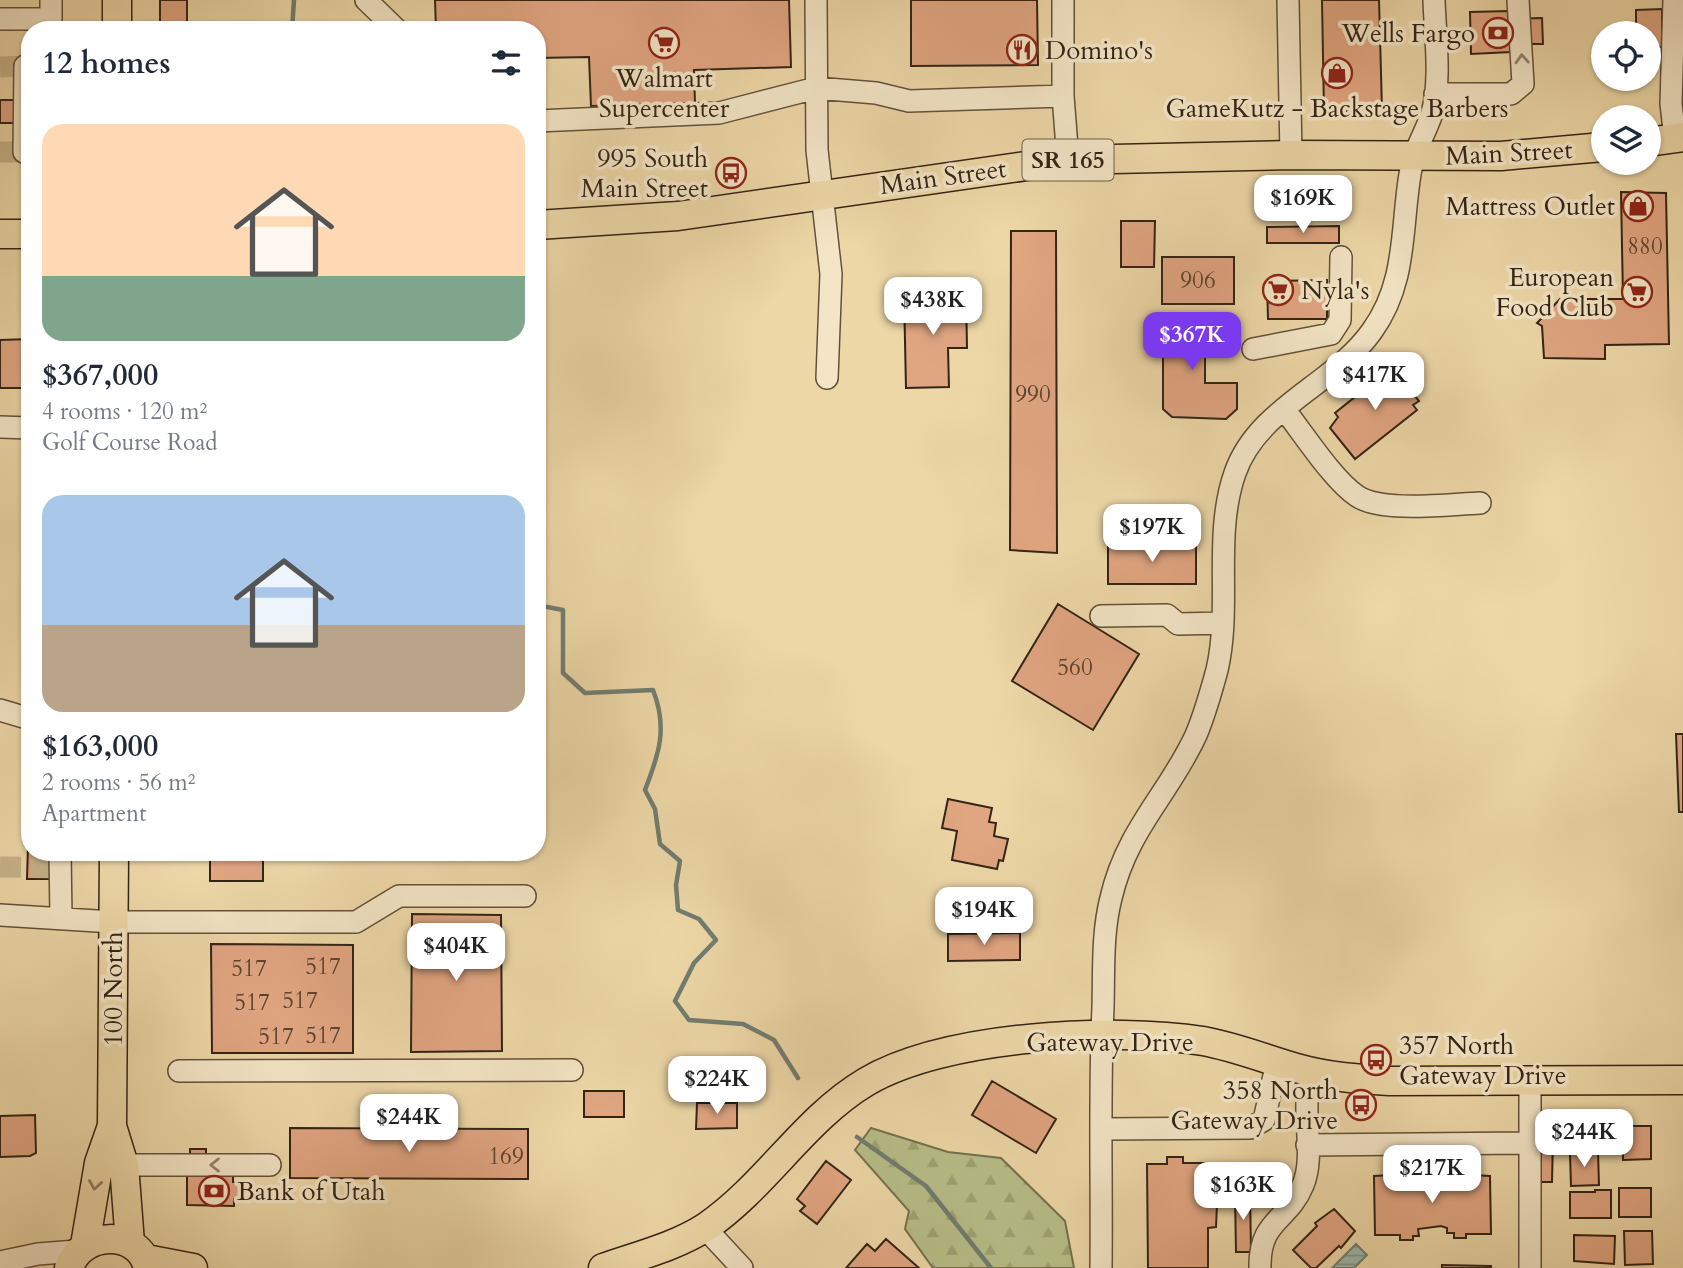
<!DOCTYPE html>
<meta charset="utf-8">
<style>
body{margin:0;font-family:Cardo,serif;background:#f6f6f7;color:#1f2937;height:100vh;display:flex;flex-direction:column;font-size:26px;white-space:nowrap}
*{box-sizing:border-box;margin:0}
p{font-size:23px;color:#747a83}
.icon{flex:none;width:38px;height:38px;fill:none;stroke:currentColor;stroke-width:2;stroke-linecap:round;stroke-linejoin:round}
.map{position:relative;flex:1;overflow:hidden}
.sheet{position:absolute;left:21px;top:21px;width:525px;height:840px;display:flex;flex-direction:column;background:#fff;border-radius:28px;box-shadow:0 2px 5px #0004}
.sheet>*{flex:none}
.controls{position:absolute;left:1591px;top:21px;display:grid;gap:14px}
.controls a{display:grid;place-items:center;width:70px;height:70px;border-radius:50%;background:#fff;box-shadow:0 2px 5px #0004;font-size:35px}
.price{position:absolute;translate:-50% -60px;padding:0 16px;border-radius:14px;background:#fff;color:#222;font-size:23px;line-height:46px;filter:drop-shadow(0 2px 4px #0008)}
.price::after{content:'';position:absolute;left:50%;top:42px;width:21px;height:16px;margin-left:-10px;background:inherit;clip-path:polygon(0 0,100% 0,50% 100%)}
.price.on{background:#7c3aed;color:#fff}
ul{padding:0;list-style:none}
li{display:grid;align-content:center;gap:14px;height:371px;padding:0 21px}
li span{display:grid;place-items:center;height:217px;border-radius:21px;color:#555}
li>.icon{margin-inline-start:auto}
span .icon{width:126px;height:126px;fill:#fffc;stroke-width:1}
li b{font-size:30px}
h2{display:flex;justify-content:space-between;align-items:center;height:84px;padding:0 21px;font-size:30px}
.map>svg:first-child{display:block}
</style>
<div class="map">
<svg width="1683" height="1268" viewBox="0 0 1683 1268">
<defs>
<pattern id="forest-firs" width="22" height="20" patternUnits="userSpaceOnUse" patternTransform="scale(1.75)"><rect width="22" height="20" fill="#b7be88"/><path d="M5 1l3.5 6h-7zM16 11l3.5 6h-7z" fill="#9ea374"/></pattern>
<pattern id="water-rules" width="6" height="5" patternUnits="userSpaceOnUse" patternTransform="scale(1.75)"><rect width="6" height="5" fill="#9ab8ac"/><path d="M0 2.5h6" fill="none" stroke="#7e958b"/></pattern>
</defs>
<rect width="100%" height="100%" fill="#edd7a7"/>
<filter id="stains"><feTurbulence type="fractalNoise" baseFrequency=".00286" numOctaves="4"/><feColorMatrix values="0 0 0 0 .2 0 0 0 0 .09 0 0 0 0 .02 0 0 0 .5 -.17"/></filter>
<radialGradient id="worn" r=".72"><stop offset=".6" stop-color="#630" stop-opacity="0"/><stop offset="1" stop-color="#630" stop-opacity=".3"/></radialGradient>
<!-- forest -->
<path fill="url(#forest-firs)" stroke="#75714e" stroke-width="2" d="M871 1128 948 1152 1001 1158 1065 1221 1074 1268H933L905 1229 909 1211 855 1150Z"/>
<!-- water -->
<path fill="url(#water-rules)" stroke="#717d70" stroke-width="2" d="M1356 1244 1367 1255 1354 1268H1332Z"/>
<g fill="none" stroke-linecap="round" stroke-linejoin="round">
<!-- stream -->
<path stroke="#717d70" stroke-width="4.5" d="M292 30 294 0
M537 605 563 610V673L585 693 653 690C668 728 659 754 645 790L655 809 660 844 680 861 676 885 678 910 699 919 716 940 694 963 675 1001 689 1020 743 1024 774 1040 798 1078
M857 1137 926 1186 991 1268"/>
</g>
<!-- building -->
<path fill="#e0a581" stroke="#332415" stroke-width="2" d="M160 0H187V30H160Z
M435 0H789L791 67 694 70 695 103 591 106 589 57 537 58V30H436Z
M911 0H1037L1038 65 911 66Z
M1322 0H1379L1382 110 1324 112Z
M1662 9V47L1648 48V33H1636V10Z
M1509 11 1511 52 1471 54 1470 12Z
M1542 18 1543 44H1510L1509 19Z
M0 100H17V123H0Z
M1621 192 1666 193 1669 344 1605 345V359L1544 358 1542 326 1537 323 1560 299H1623Z
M1121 221H1155L1154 267H1121Z
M1339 226V243H1267V227Z
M1011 231H1056L1057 553 1010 550Z
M1162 257H1234V304H1162Z
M1327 280V319H1268L1267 281Z
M966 294 967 348H948L949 387 906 388 904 295Z
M1163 314H1205V383H1237V409L1226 419 1172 417 1163 409Z
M30 339V388H0V340Z
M1396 364 1419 392 1414 395 1419 401 1413 405 1417 410 1355 459 1330 428 1338 417 1335 413Z
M1108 544H1196V584H1108Z
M1058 604 1139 654 1093 730 1012 681Z
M1676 734H1683V812H1679Z
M948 799 992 808 989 822 996 823 994 836 1008 839 1003 861 999 860 997 869 952 860 957 831 942 828Z
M28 845 30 852H53V879H27Z
M210 852H263V881H210Z
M412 914 501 915 502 1051 411 1052Z
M1020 933V960L948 961V934Z
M211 944 353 945V1053H212Z
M992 1081 1056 1119 1036 1153 972 1115Z
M584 1091H624V1117H584Z
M697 1103H737V1128L696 1129Z
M35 1115 36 1153 30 1156 0 1157V1116Z
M1574 1121H1615L1614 1149 1574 1147Z
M1622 1126H1651V1159L1623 1160Z
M290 1128 528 1129V1179L290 1178Z
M1538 1138H1553L1552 1182H1537Z
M190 1149H206V1175H190Z
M1598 1152 1599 1185 1571 1186 1570 1153Z
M1167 1157H1183V1163H1207V1205L1217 1204 1216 1227 1208 1228V1268H1148L1147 1164H1167Z
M826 1161 851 1180 817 1224 800 1211 805 1206 797 1199Z
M1414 1174 1427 1183H1440L1453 1174 1490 1176 1491 1234H1466V1238H1454V1233H1447V1228L1441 1226 1418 1229 1419 1236H1413V1240H1400V1235H1375L1374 1176Z
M187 1175 233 1176V1182H242L241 1199H234V1206L187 1205Z
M1619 1188H1651V1217H1619Z
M1595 1190H1611V1218H1570V1192H1595Z
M1235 1193H1250L1251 1252H1236Z
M1334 1209 1355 1231 1341 1248 1339 1246 1316 1268H1311L1293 1250 1317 1226 1315 1223Z
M1624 1231H1652L1653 1264 1625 1265Z
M1574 1235 1615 1236 1614 1264 1574 1261Z
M886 1239 919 1268H846L867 1244 875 1251Z
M1442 1265 1491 1266V1268H1442Z"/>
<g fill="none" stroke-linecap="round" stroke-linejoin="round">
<!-- minor-tunnel -->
<path stroke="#c8b38a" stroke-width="21" stroke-dasharray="21 10" stroke-linecap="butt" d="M0 67 25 66
M0 152H24
M0 867 60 868"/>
<!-- minor casing -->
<g stroke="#62513a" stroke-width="24">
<path id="minor" d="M366 0 397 30
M816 0 817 150 831 274 827 378
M1063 0V96L1068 160
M1288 0 1291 155
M1674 0 1671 104 1675 138
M0 19H51V0
M1435 94H1511L1523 84 1518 0
M537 121 719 113 816 88 876 93 909 101 1063 96
M24 152 25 66H30
M1253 349 1331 334 1340 320 1341 257
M1284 409C1303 433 1333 480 1357 496 1382 513 1450 504 1480 503
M0 427 30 428
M1101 616 1167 615 1178 624 1223 623
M0 710 30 719
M60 852 61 918
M0 915 113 922H356L399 896H525
M179 1071 572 1070
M1102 1129 1250 1128 1264 1120 1277 1062
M1307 1145 1530 1143
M124 1165H270
M705 1228 742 1268
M0 1262 38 1254 77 1251
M1101 1268C1102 1181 1099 1094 1103 1007 1104 971 1102 933 1111 898 1127 829 1169 794 1196 735 1205 714 1211 692 1217 670 1232 605 1213 536 1235 473 1258 407 1334 385 1372 331 1407 283 1401 229 1410 174 1413 152 1424 136 1431 116 1442 84 1435 34 1434 0
M1260 1268C1259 1219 1288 1222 1303 1185 1313 1162 1306 1129 1307 1104 1307 1093 1311 1082 1313 1072
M1530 1268V1080"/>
</g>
<!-- major casing -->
<g stroke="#332415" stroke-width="31">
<path id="major" d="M117 0V30
M1648 142 1683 137
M537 225 678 216 1068 160 1291 155 1501 156 1603 147
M0 234H30
M114 852 112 1126 124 1165 130 1243
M85 1245 99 1163 112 1126
M146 1259 193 1268
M69 1268C80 1231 139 1228 148 1268
M603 1268C637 1256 675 1247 706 1227 766 1186 804 1119 866 1082 946 1035 1113 1027 1203 1041 1236 1047 1268 1060 1300 1069 1329 1077 1359 1079 1389 1081L1683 1080"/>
</g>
<!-- minor -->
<use href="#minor" stroke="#f3e5c6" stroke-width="21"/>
<!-- major -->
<use href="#major" stroke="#edd7a7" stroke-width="28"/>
</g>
<!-- one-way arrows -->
<defs><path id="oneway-chevron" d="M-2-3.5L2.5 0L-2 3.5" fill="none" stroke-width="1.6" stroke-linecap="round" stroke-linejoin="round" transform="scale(1.75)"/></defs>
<g stroke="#93846e">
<use href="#oneway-chevron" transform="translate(1522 59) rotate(-93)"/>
<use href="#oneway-chevron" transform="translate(215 1165) rotate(-180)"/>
</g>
<use stroke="#907e5e" href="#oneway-chevron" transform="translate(95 1185) rotate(99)"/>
<!-- icons -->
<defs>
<g id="bank-ring" transform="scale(1.575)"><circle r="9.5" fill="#f3e5c6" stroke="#8f2418" stroke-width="1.5"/><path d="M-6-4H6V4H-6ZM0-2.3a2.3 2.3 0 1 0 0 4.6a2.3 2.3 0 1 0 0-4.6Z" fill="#8f2418"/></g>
<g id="supermarket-ring" transform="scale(1.575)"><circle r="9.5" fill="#f3e5c6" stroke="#8f2418" stroke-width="1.5"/><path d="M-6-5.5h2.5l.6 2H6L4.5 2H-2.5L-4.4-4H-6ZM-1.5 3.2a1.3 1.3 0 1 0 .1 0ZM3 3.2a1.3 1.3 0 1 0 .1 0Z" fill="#8f2418"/></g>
<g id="restaurant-ring" transform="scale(1.575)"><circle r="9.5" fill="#f3e5c6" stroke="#8f2418" stroke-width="1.5"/><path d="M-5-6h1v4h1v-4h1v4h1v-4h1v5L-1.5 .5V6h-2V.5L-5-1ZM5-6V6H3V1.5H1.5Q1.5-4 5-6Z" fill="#8f2418"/></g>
<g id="shop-ring" transform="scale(1.575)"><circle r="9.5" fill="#f3e5c6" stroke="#8f2418" stroke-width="1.5"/><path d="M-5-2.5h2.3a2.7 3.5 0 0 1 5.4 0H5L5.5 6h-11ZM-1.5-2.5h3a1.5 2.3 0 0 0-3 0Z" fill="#8f2418"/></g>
<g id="bus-ring" transform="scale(1.575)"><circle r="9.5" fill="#f3e5c6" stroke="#8f2418" stroke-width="1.5"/><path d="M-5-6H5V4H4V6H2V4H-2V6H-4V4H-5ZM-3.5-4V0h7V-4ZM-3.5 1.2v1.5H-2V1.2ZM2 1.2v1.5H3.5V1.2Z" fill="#8f2418"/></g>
</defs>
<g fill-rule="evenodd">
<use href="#bank-ring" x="1498" y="33"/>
<use href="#supermarket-ring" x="664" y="43"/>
<use href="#restaurant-ring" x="1022" y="50"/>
<use href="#shop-ring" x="1337" y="73"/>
<use href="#bus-ring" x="731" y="173"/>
<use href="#shop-ring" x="1638" y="206"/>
<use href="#supermarket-ring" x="1278" y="290"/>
<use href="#supermarket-ring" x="1637" y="292"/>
<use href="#bus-ring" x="1376" y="1060"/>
<use href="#bus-ring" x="1361" y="1105"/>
<use href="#bank-ring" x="214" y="1191"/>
</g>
<g text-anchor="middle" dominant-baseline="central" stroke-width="7" stroke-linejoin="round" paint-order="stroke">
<!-- number labels -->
<g font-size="23" fill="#5e4430">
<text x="1645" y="246">880</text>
<text x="1198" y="280">906</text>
<text x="1033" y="394">990</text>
<text x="1075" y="667">560</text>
<text x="323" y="966">517</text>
<text x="249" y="968">517</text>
<text x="300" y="1000">517</text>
<text x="252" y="1002">517</text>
<text x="323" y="1035">517</text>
<text x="276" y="1036">517</text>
<text x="506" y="1156">169</text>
</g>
<!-- shield labels -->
<rect fill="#f3e5c6" stroke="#6d5e4a" stroke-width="2" x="1022.5" y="139.5" width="91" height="41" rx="5"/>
<g font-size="24" font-weight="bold" fill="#332415">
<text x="1068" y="160">SR 165</text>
</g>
<!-- poi labels -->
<g font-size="26" fill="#332415" stroke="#f3e5c6" text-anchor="end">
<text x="1475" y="33">Wells Fargo</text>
<text x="1045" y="50" text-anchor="start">Domino's</text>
<text x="664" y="78" text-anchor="middle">Walmart<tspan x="664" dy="30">Supercenter</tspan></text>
<text x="1337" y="108" text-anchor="middle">GameKutz - Backstage Barbers</text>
<text x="708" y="158">995 South<tspan x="708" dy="30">Main Street</tspan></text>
<text x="1615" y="206">Mattress Outlet</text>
<text x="1614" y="277">European<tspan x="1614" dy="30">Food Club</tspan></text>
<text x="1301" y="290" text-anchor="start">Nyla's</text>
<text x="1399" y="1045" text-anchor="start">357 North<tspan x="1399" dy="30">Gateway Drive</tspan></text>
<text x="1338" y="1090">358 North<tspan x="1338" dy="30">Gateway Drive</tspan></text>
<text x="237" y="1191" text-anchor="start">Bank of Utah</text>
</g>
<!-- street labels -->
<g font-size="26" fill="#332415" stroke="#f3e5c6">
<text transform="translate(1509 153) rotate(-3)">Main Street</text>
<text transform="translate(943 177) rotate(-8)">Main Street</text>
<text transform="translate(113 989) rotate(-90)">100 North</text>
<text x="1110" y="1042">Gateway Drive</text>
</g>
</g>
<rect width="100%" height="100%" filter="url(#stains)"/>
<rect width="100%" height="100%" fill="url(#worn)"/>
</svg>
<div class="controls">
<a><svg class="icon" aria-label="locate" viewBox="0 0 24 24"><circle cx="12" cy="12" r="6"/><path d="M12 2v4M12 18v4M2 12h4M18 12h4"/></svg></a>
<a><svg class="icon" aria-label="layers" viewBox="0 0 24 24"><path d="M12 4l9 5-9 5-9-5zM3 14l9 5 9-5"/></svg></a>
</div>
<b class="price" style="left:1303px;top:235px">$169K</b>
<b class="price" style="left:933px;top:337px">$438K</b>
<b class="price on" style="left:1192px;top:372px">$367K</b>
<b class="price" style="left:1375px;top:412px">$417K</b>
<b class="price" style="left:1152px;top:564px">$197K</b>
<b class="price" style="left:984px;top:947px">$194K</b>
<b class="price" style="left:456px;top:983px">$404K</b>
<b class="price" style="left:717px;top:1116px">$224K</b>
<b class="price" style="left:409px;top:1154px">$244K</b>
<b class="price" style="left:1584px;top:1169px">$244K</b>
<b class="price" style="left:1432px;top:1205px">$217K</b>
<b class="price" style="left:1243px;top:1222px">$163K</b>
<section class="sheet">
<h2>12 homes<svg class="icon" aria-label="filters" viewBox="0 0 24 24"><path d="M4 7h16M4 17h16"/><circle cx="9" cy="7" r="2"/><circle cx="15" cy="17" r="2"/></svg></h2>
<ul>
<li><span style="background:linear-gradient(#ffd9b3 70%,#7fa58c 0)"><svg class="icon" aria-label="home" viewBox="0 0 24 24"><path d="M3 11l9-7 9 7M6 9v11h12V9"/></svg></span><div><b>$367,000</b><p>4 rooms · 120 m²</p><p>Golf Course Road</p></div></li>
<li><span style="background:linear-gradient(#a9c7e8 60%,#b9a48a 0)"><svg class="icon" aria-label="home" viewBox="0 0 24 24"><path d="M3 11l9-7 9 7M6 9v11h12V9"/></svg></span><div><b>$163,000</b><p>2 rooms · 56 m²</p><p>Apartment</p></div></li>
</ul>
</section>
</div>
